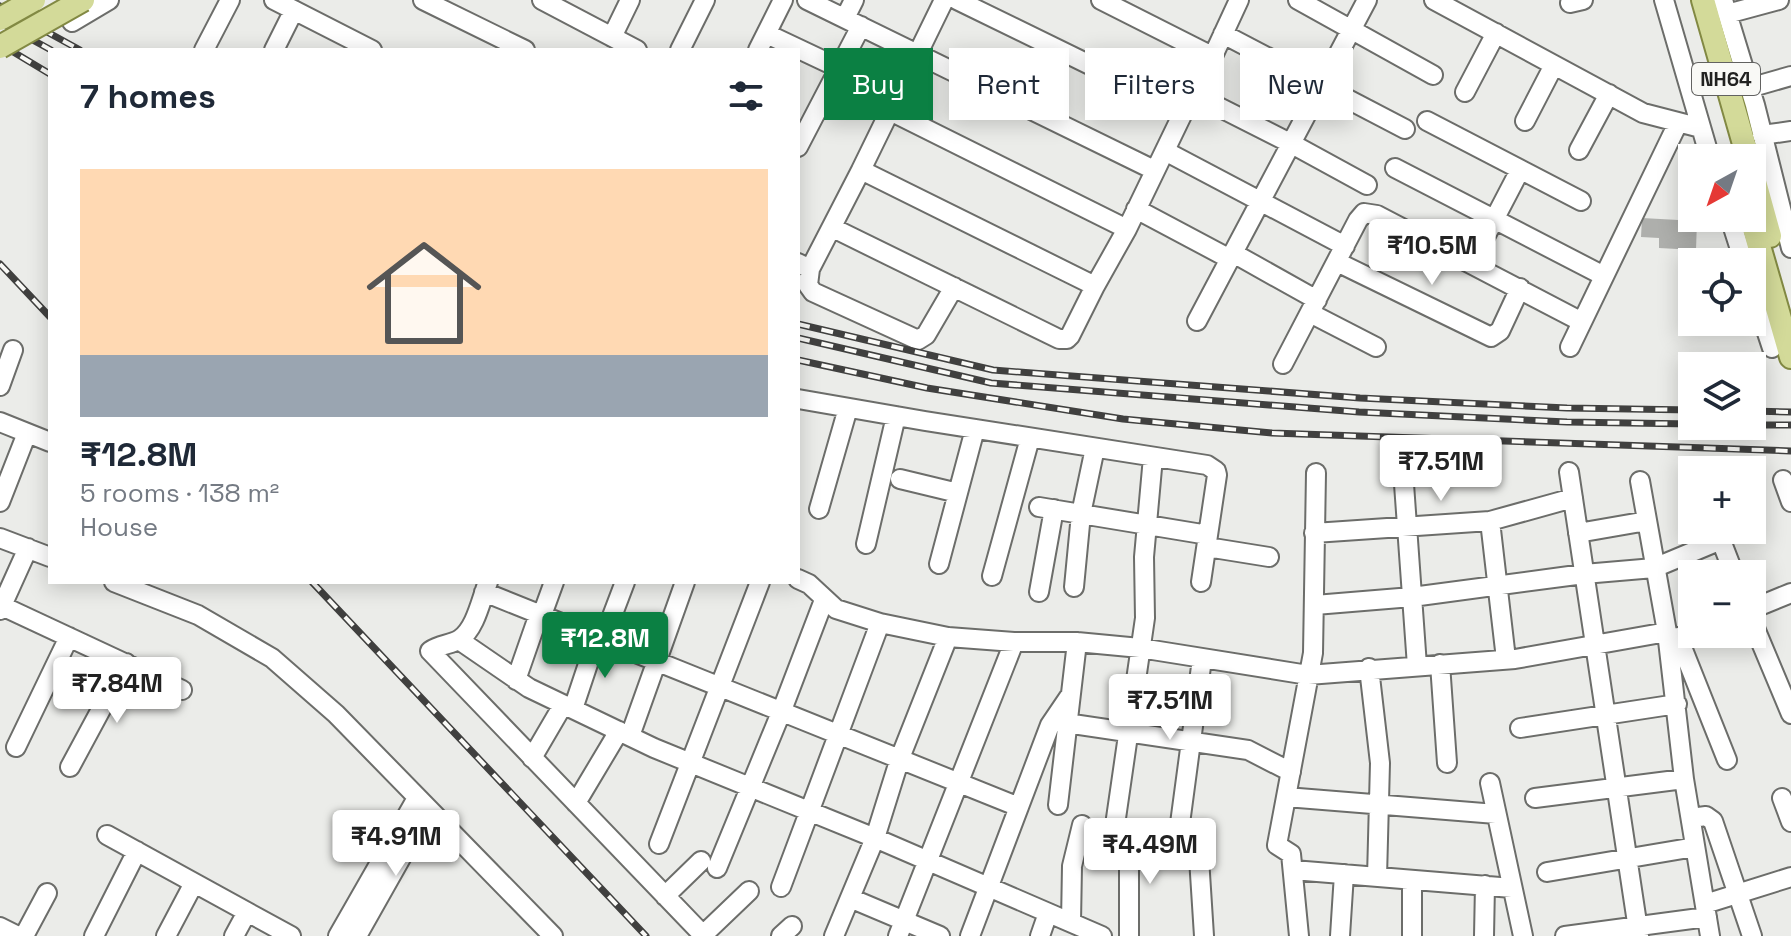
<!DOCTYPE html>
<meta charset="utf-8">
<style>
body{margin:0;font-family:"Space Grotesk",sans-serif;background:#f2f2f3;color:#1f2937;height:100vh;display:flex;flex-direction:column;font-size:30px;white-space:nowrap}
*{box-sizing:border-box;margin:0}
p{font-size:26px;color:#747a83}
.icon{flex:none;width:44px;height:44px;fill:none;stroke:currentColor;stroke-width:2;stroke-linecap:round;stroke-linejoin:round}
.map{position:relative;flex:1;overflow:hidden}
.panel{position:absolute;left:48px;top:48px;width:752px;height:536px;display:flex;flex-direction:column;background:#fff;border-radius:0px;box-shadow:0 4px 20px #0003}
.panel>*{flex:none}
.top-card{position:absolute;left:824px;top:48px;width:760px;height:72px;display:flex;gap:16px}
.needle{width:52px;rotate:220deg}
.buttons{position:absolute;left:1678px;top:144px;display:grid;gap:16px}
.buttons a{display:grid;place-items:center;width:88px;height:88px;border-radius:0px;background:#fff;box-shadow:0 4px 20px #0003;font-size:40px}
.price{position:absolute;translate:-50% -68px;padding:0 18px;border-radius:8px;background:#fff;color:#222;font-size:26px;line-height:52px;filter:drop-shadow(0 2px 4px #0008)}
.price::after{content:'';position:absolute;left:50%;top:48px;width:24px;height:18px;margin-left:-12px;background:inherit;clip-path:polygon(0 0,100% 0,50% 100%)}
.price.selected{background:#0b8043;color:#fff}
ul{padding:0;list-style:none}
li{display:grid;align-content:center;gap:16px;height:424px;padding:0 32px}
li+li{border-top:2px solid #e0e1e3}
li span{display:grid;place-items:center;height:248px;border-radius:0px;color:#555}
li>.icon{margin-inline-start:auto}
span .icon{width:144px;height:144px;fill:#fffc;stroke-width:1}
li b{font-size:34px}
h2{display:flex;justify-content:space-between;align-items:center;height:96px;padding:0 32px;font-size:34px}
.tag{padding:0 28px;border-radius:0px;background:#fff;box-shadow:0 4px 20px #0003;font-size:28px;line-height:72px}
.tag.selected{background:#0b8043;color:#fff}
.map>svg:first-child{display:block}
</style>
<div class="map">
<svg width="1791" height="936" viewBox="0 0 1791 936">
<rect width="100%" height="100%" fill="#ebece9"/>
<!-- building -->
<path fill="#aeafac" d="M1642 218 1697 221 1696 250 1659 248V238L1641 237Z"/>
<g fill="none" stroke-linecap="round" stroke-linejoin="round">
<!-- minor casing -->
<g stroke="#6c6d6a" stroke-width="22">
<path id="minor" d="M274 0 372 50
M423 0 525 50
M542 0 637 50
M807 0 1154 170
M957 0 1184 111
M1101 0 1212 56
M1298 0 1433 75
M1434 0 1643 113 1701 128
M1664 0 1710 158
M1723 0 1755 105 1791 248
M1570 3 1583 0
M1727 14 1779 0
M845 18 854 0
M72 22 109 0
M767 34 839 68
M1223 34 1405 129
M612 37 630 0
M204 50 230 0
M274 50 294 10
M680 50 705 0
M758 50 783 0
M1749 88 1791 76
M1465 92 1496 33
M1195 95 1292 144 1367 185
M890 111 1127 229
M1427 121 1581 201
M1525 121 1554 65
M1762 135 1791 131
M798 147 861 26
M1579 150 1609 94
M1165 151 1345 246
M1395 168 1604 276
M861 170 944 0
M1136 209 1230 259
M1730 218 1744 262
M833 228 1059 339H1067L1070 336 1095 286
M1233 253 1317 300
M1337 262 1491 337 1500 331 1520 288
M798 263 810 269 861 170 1095 286 1127 229 1184 111 1195 95 1239 0
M1471 264 1520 170
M810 269 808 285 813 292 918 340 926 335 954 287
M1752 287 1772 348
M1310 313 1376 347
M1197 321 1367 0
M1570 347 1678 123
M1283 364 1358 220 1364 213 1377 215 1582 322
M0 386 13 350
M798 399 925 421 1207 465 1216 471 1217 475 1201 582
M0 422 50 442
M1403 470 1417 666
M1569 472 1639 936
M900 479 958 493
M1783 480 1791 502
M1640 481 1667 632 1684 779 1710 936
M0 502 27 433
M1039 507 1208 535
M819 509 848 408
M1490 521 1506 659
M1717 530 1734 574
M1314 533 1490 521 1573 498
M1578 533 1647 521
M0 538 50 557
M866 544 896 416
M1207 547 1269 557
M939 564 975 429
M992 576 1030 438
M798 579 809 584 836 609 880 623 948 637 1014 642H1077L1140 648 1308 675 1515 659 1667 632
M114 582 198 615 272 658 336 714 553 936
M488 582C481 599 476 628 460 639 451 645 440 644 430 651L704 936
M1074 587 1081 514 1095 448
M484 592 1019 807
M1039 592 1054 509
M1315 605 1412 597 1584 574 1654 568 1721 540
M2 606 182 690
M1752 609 1791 593
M0 610 28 548
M542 615 554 582
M1752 621 1791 714
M1678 637 1727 760
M459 640 529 688 654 748 875 838 1102 936
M603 640 625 582
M1440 664 1447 763
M1369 668 1380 763 1377 877
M516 680 539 614
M573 709 597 637
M1066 723 1248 750 1291 772
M1520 728 1677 704
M630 736 685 582
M16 747 69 637
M532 758 563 705
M70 767 126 663
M1490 783 1523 936
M1286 797 1496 814
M1535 798 1684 779
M1782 798 1791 822
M576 803 619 731
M1058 805 1077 642
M1691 818 1706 816 1713 821 1752 936
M1179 831 1202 659
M1114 832 1145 618 1144 557 1153 457
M107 835 291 936
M659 844 760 582
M1199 858 1204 936
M717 868 782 710 824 600
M1293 870 1512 888
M1547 872 1695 847
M781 887 880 623
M665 896 701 861
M850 898 940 936
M1705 904 1791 877
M1071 922 1072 866 1082 825
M0 927 18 936
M703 935 749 891
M24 936 47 893
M94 936 137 851
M166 936 194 883
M234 936 247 912
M338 936 417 798
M357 936 428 810
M781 936 792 926
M834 936 875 838 900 758 948 637
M898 936 1014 642
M970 936 1050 725 1069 697
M1040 936 1048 913
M1129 936V836
M1299 936 1291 854 1277 845 1313 653 1316 473
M1340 936 1344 874
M1412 936V880
M1484 936 1485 885
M1565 936 1707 917"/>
</g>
<!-- major casing -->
<g stroke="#828943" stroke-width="26">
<path id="major" d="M1703 0 1748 158
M1752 171 1770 236
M1751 218 1791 357"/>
</g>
<!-- minor -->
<use href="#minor" stroke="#fff" stroke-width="18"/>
<!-- major -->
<use href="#major" stroke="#d3da99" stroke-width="22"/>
<!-- rail casing -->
<g stroke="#40403f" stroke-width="7">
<path id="rail" d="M0 6 80 50
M0 22 51 50
M0 44 50 74
M0 264 50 317
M798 324 993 370 1360 398 1567 408 1692 410
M798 338 991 383 1359 412 1567 422 1692 424
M798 360 927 388 1123 419 1272 433 1791 451
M1752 411 1791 412
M1752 425H1791
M312 582 646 936"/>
</g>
<!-- rail -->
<use href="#rail" stroke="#f9f9f6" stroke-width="4" stroke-dasharray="12" stroke-linecap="butt"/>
<!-- major-bridge casing -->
<g stroke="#828943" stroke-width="26" stroke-linecap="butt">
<path id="major-bridge" d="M0 19 34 0
M0 47 83 0"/>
</g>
<!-- major-bridge -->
<use href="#major-bridge" stroke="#d3da99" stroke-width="22"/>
</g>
<g text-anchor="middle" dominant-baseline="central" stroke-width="7" stroke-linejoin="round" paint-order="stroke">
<!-- shield labels -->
<rect fill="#f9f9f6" stroke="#626261" stroke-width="2" x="1692" y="63" width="68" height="32" rx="6"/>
<g font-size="20" font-weight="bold" fill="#222221">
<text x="1726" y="79">NH64</text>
</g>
</g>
</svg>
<div class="buttons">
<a><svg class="needle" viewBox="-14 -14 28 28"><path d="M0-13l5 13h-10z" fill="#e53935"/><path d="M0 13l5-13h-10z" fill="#747a83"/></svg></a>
<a><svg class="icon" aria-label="locate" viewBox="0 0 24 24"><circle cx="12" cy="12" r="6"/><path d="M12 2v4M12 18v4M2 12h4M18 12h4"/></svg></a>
<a><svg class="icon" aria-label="layers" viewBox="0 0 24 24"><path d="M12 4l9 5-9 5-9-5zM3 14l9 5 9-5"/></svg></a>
<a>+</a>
<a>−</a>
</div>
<b class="price" style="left:1432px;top:287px">₹10.5M</b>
<b class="price" style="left:1441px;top:503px">₹7.51M</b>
<b class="price selected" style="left:605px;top:680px">₹12.8M</b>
<b class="price" style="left:117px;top:725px">₹7.84M</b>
<b class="price" style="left:1170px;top:742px">₹7.51M</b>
<b class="price" style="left:396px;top:878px">₹4.91M</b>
<b class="price" style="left:1150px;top:886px">₹4.49M</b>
<div class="top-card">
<a class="tag selected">Buy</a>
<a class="tag">Rent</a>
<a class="tag">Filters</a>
<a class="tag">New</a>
</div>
<section class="panel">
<h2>7 homes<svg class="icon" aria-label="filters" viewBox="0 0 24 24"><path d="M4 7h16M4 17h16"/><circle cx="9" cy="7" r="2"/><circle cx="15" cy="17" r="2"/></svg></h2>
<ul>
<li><span style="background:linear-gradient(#ffd9b3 75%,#9aa5b1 0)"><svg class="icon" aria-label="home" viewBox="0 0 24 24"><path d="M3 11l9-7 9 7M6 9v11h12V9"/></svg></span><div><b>₹12.8M</b><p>5 rooms · 138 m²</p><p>House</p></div></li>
</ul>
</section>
</div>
